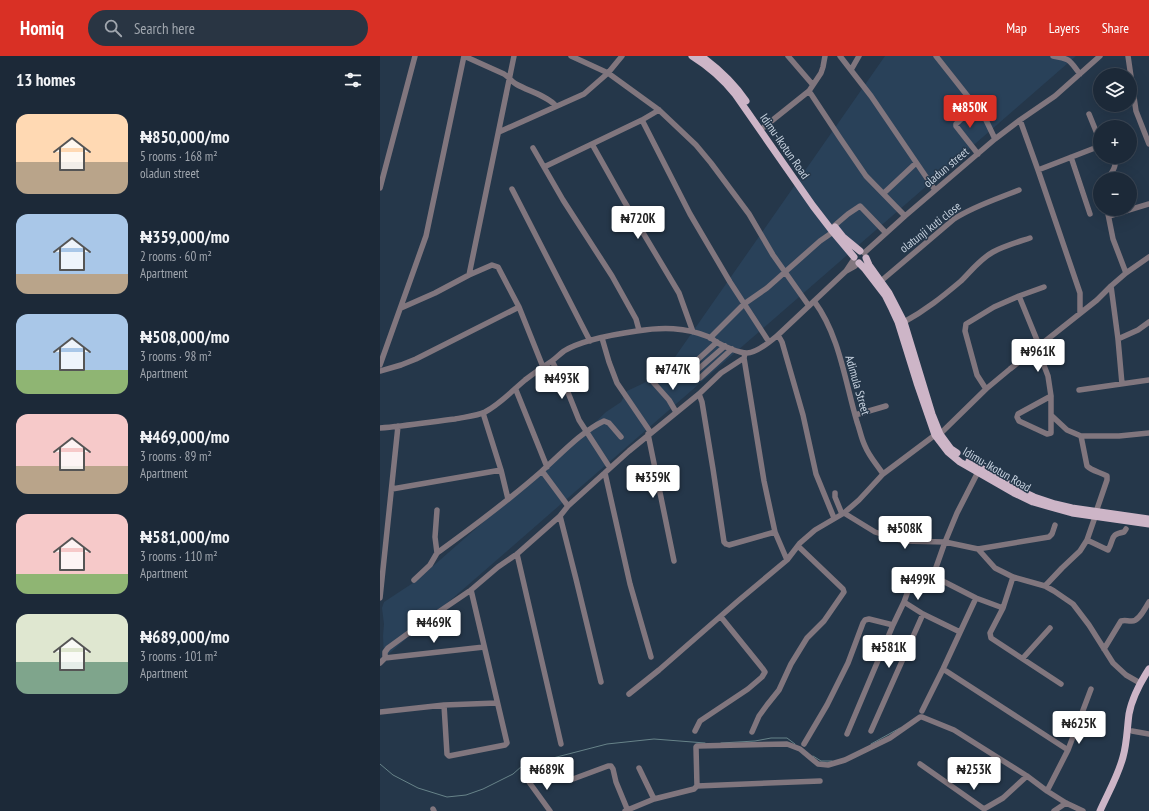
<!DOCTYPE html>
<meta charset="utf-8">
<style>
body{margin:0;font-family:"PT Sans Narrow",sans-serif;background:#293543;color:#f1f3f6;height:100vh;display:flex;flex-direction:column;font-size:15px;white-space:nowrap}
*{box-sizing:border-box;margin:0}
p{font-size:13px;color:#a0a6ae}
.icon{flex:none;width:22px;height:22px;fill:none;stroke:currentColor;stroke-width:2;stroke-linecap:round;stroke-linejoin:round}
.map{position:relative;flex:1;overflow:hidden}
.side{display:flex;flex-direction:column;background:#1c2938;width:380px}
.side>*{flex:none}
.tools{position:absolute;left:713px;top:12px;display:grid;gap:8px}
.tools a{display:grid;place-items:center;width:44px;height:44px;border-radius:50%;background:#1c2938;box-shadow:0 4px 16px #0002,0 0 0 1px #3a4553;font-size:20px}
.price{position:absolute;translate:-50% -34px;padding:0 9px;border-radius:4px;background:#fff;color:#222;font-size:13px;line-height:26px;filter:drop-shadow(0 1px 2px #0008)}
.price::after{content:'';position:absolute;left:50%;top:24px;width:12px;height:9px;margin-left:-6px;background:inherit;clip-path:polygon(0 0,100% 0,50% 100%)}
.price.on{background:#d93025;color:#fff}
ul{padding:0;list-style:none}
li{display:flex;align-items:center;gap:12px;height:100px;padding:0 16px}
li span{display:grid;place-items:center;flex:none;width:112px;height:80px;border-radius:12px;color:#555}
li>.icon{margin-inline-start:auto}
span .icon{width:48px;height:48px;fill:#fffc;stroke-width:1}
li b{font-size:17px}
h2{display:flex;justify-content:space-between;align-items:center;height:48px;padding:0 16px;font-size:17px}
header{display:flex;align-items:center;gap:24px;box-sizing:border-box;height:56px;padding:0 20px;background:#d93025;color:#fff}
header strong{font-size:19px}
nav{display:flex;gap:22px;margin-inline-start:auto;font-size:14px}
.search{width:280px;height:36px;background:#293543;display:flex;align-items:center;gap:10px;box-sizing:border-box;padding:0 14px;border-radius:22px;color:#a0a6ae;font-size:15px}
main{display:flex;flex:1;min-height:0}
.map>svg:first-child{display:block}
</style>
<header>
<strong>Homiq</strong>
<div class="search"><svg class="icon" aria-label="search" viewBox="0 0 24 24"><circle cx="10" cy="10" r="6"/><path d="M15 15l6 6"/></svg>Search here</div>
<nav><a>Map</a><a>Layers</a><a>Share</a></nav>
</header>
<main>
<section class="side">
<h2>13 homes<svg class="icon" aria-label="filters" viewBox="0 0 24 24"><path d="M4 7h16M4 17h16"/><circle cx="9" cy="7" r="2"/><circle cx="15" cy="17" r="2"/></svg></h2>
<ul>
<li><span style="background:linear-gradient(#ffd9b3 60%,#b9a48a 0)"><svg class="icon" aria-label="home" viewBox="0 0 24 24"><path d="M3 11l9-7 9 7M6 9v11h12V9"/></svg></span><div><b>₦850,000/mo</b><p>5 rooms · 168 m²</p><p>oladun street</p></div></li>
<li><span style="background:linear-gradient(#a9c7e8 75%,#b9a48a 0)"><svg class="icon" aria-label="home" viewBox="0 0 24 24"><path d="M3 11l9-7 9 7M6 9v11h12V9"/></svg></span><div><b>₦359,000/mo</b><p>2 rooms · 60 m²</p><p>Apartment</p></div></li>
<li><span style="background:linear-gradient(#a9c7e8 70%,#8fb573 0)"><svg class="icon" aria-label="home" viewBox="0 0 24 24"><path d="M3 11l9-7 9 7M6 9v11h12V9"/></svg></span><div><b>₦508,000/mo</b><p>3 rooms · 98 m²</p><p>Apartment</p></div></li>
<li><span style="background:linear-gradient(#f6c9c9 65%,#b9a48a 0)"><svg class="icon" aria-label="home" viewBox="0 0 24 24"><path d="M3 11l9-7 9 7M6 9v11h12V9"/></svg></span><div><b>₦469,000/mo</b><p>3 rooms · 89 m²</p><p>Apartment</p></div></li>
<li><span style="background:linear-gradient(#f6c9c9 75%,#8fb573 0)"><svg class="icon" aria-label="home" viewBox="0 0 24 24"><path d="M3 11l9-7 9 7M6 9v11h12V9"/></svg></span><div><b>₦581,000/mo</b><p>3 rooms · 110 m²</p><p>Apartment</p></div></li>
<li><span style="background:linear-gradient(#dfe7d0 60%,#7fa58c 0)"><svg class="icon" aria-label="home" viewBox="0 0 24 24"><path d="M3 11l9-7 9 7M6 9v11h12V9"/></svg></span><div><b>₦689,000/mo</b><p>3 rooms · 101 m²</p><p>Apartment</p></div></li>
</ul>
</section>
<div class="map">
<svg width="769" height="755" viewBox="0 0 769 755">
<rect width="100%" height="100%" fill="#25374a"/>
<!-- built -->
<path fill="#294159" d="M505 0H696L4 602 3 580 4 568 2 552 4 546 36 525 197 384 226 356 241 346 247 335 264 327 295 301Z"/>
<g fill="none" stroke-linecap="round" stroke-linejoin="round">
<!-- stream -->
<path stroke="#678389" stroke-width="1" d="M341 687 375 685 391 682H407L415 688
M491 688 520 672
M433 700 441 705H452
M0 708 13 719 38 732 67 741 86 739 103 733 133 718 142 710 227 688 274 683 325 687"/>
<!-- minor -->
<path stroke="#81767e" stroke-width="5.5" d="M84 0 124 18C129 21 132 26 136 28 148 35 168 40 176 50
M191 0 228 17 279 54 316 89 331 107 369 158 393 199 429 250
M408 0 433 29
M460 0 491 40 555 134
M556 0 605 62 615 83
M673 0C691 3 689 4 700 18
M748 0 756 55 769 88
M471 14 479 0
M429 35 460 82 486 120 525 160
M595 50 576 68V70L598 98
M709 58 720 85
M262 64 310 158 350 226 389 286
M640 64 658 114 700 237V257
M384 71 429 35 441 17 443 11 445 0
M119 76 204 38 228 17 242 0
M212 88 244 145 299 237 313 276
M153 92 183 144 232 220 256 263 259 274
M691 101 710 158
M164 111 262 64 279 54
M658 114 720 90
M728 123C732 115 739 109 732 101
M0 132 35 0
M132 133 210 285
M504 137 536 107
M727 153 733 183 746 217
M729 160 769 148
M454 170 468 158 480 150 481 151 506 177
M484 197 525 160 615 83 640 64 675 40 720 0
M466 215 474 203
M89 219 112 209 118 211 139 251 163 311
M501 225 574 163C594 150 617 143 639 134
M731 230 738 283 742 328
M639 240 659 289
M434 245C460 280 465 326 477 366 480 374 481 382 485 390 489 400 497 409 503 418
M21 252 55 237 89 219 134 0
M524 266C546 254 562 241 581 225 591 215 600 203 613 196 624 190 638 186 650 182
M398 279 402 286 423 359 436 418 454 462
M222 282 229 306 237 327 271 377
M330 282 364 248 387 232 440 185 453 176
M738 283 758 274 769 266
M655 292 663 307 668 320 671 340V377L667 378 639 365 637 361 638 358 671 340
M364 302 384 425 395 476 407 504
M172 305 187 334 199 364 230 412
M0 309 46 180 84 0
M0 315 21 309 36 303 139 251
M315 316 345 290
M302 318 337 286
M320 322 352 293
M273 326 289 344 296 356
M606 333 597 319 585 275 586 268 614 251 639 240 664 231
M136 334 167 411
M699 334 769 324
M319 338 322 346 333 413 344 486 346 488 349 489 395 476
M103 357 121 414 128 443
M475 359 506 350
M672 360 687 374 701 380H739L769 377
M0 372C25 370 50 366 75 363 84 361 97 360 105 356 120 348 132 335 145 324 154 317 163 311 172 305 176 302 180 298 184 295 202 284 236 278 257 275 282 271 305 271 329 281 331 282 334 284 336 286 343 290 359 297 367 297 377 297 391 285 398 279L466 215 475 210 478 207
M268 378 294 505
M560 378 606 333 630 313 717 244 731 230 746 217 769 201
M701 380 707 410C712 415 720 416 727 420V424L716 456
M162 415 188 450
M225 417 250 528 271 601
M12 433 121 414
M455 437V441L462 458
M57 454 55 481 57 497C93 471 129 444 162 415 180 399 202 375 224 365L229 367 241 381
M464 457 495 476 523 485 565 486 598 493 669 481 672 478 675 469
M180 460 196 523 221 626
M707 484 728 494C735 482 729 479 744 476L746 473
M598 493 615 512 633 521 665 530 674 535 693 548 709 569 733 607 746 619 760 627
M137 498 181 688
M553 520 565 486 577 457 598 416
M633 521 623 552 610 577 611 582 681 628
M34 524 50 509 57 497
M665 530 682 512 700 495 707 484 715 461
M0 542 18 370
M524 546 543 558 580 576
M724 593 741 565C745 564 747 565 751 565 759 566 765 552 769 546
M5 602V596L8 592 41 568 91 534 118 511 137 498 180 460 188 450 249 395 319 338 341 317 364 302 365 297
M643 602 670 572
M0 607 5 602 104 591
M563 613 688 694
M249 638 279 614 358 545 407 504 420 487 435 474 464 457 479 444 503 418 555 379
M64 649 67 698 69 700 125 689 127 687 91 534
M542 655 563 613 596 542
M0 656 64 649 117 647
M315 675 320 665 368 633 382 621 385 616 383 613 341 561
M491 675 543 558
M752 675 769 678
M372 676 379 660 387 649 399 634 411 608 427 582 444 565 464 536 463 533 418 490
M467 678 513 569 524 546 533 521 537 515 545 516 596 542 623 552
M424 688 447 649 468 607 483 567 485 564 489 563 513 569
M540 708 604 753 623 742 647 720
M259 712 274 743
M193 723 228 710H231L233 713 236 726 248 755
M149 726 170 755
M317 730 316 691 317 690 407 688 420 693 438 708 448 709 465 704 510 682 540 661H542L574 674 647 720 667 735 686 747 703 755
M667 735 688 694 711 633
M53 753 54 755
M245 755 274 743 314 733 317 730 440 725
M674 755 686 747"/>
<!-- major -->
<path stroke="#cdb5c7" stroke-width="7" d="M312 0C328 10 343 23 355 38L433 150 453 176 474 201
M321 0C339 13 353 26 366 45
M455 171 463 181 480 195
M486 202 489 209 509 237 524 266 552 358 560 378 571 393 577 397
M479 207 485 213 505 239 512 253 518 266 537 327 555 379 568 396 580 406 634 437 653 446 692 457 769 468
M589 405 637 433 654 441 675 448 692 452 769 463
M720 755C728 737 738 720 743 701 747 687 747 673 749 658 752 642 760 627 769 613"/>
</g>
<g text-anchor="middle" dominant-baseline="central" stroke-width="3" stroke-linejoin="round" paint-order="stroke">
<!-- street labels -->
<g font-size="12" fill="#c8d3e0" stroke="#25374a">
<text transform="translate(405 90) rotate(55)">Idimu-Ikotun Road</text>
<text transform="translate(566 111) rotate(-40)">oladun street</text>
<text transform="translate(550 171) rotate(-38)">olatunji kuti close</text>
<text transform="translate(478 329) rotate(74)">Adimula Street</text>
<text transform="translate(617 413) rotate(30)">Idimu-Ikotun Road</text>
</g>
</g>
</svg>
<div class="tools">
<a><svg class="icon" aria-label="layers" viewBox="0 0 24 24"><path d="M12 4l9 5-9 5-9-5zM3 14l9 5 9-5"/></svg></a>
<a>+</a>
<a>−</a>
</div>
<b class="price on" style="left:590px;top:73px">₦850K</b>
<b class="price" style="left:258px;top:184px">₦720K</b>
<b class="price" style="left:658px;top:317px">₦961K</b>
<b class="price" style="left:293px;top:335px">₦747K</b>
<b class="price" style="left:182px;top:344px">₦493K</b>
<b class="price" style="left:273px;top:443px">₦359K</b>
<b class="price" style="left:525px;top:494px">₦508K</b>
<b class="price" style="left:538px;top:545px">₦499K</b>
<b class="price" style="left:54px;top:588px">₦469K</b>
<b class="price" style="left:509px;top:613px">₦581K</b>
<b class="price" style="left:699px;top:689px">₦625K</b>
<b class="price" style="left:167px;top:735px">₦689K</b>
<b class="price" style="left:594px;top:735px">₦253K</b>
</div>
</main>
